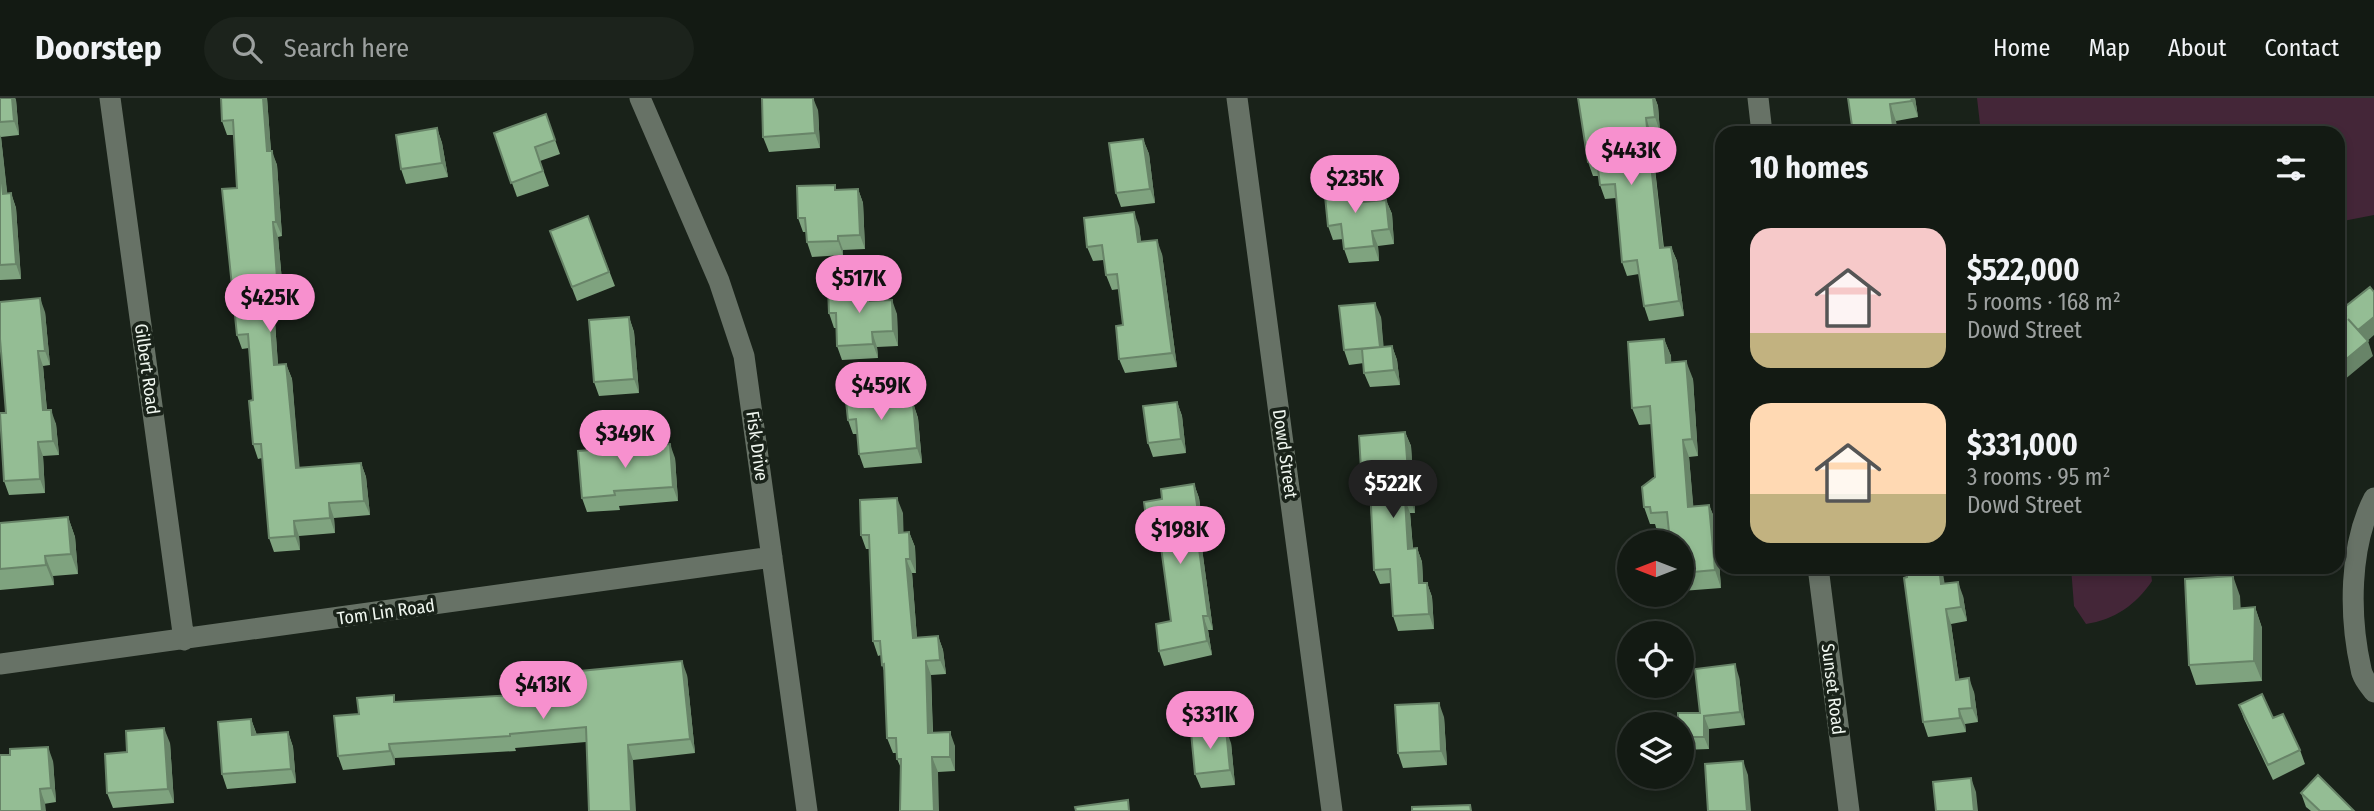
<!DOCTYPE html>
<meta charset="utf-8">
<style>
body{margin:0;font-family:"Fira Sans Condensed",sans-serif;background:#1c231c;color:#f1f3f6;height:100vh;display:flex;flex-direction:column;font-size:26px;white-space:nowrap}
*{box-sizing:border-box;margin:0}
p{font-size:23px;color:#9da1a0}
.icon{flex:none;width:38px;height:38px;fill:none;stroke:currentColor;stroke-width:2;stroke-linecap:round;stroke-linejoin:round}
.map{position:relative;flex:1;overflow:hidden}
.side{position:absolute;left:1715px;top:28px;width:630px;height:448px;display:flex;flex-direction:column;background:#131a13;border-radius:21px;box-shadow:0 4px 10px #0003,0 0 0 2px #323833}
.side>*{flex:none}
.needle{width:46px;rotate:270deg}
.tools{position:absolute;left:1617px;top:432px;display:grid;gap:14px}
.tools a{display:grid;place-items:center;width:77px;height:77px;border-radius:50%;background:#131a13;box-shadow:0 4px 10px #0003,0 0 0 2px #323833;font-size:35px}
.price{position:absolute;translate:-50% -60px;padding:0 16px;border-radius:24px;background:#f790ce;color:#111;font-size:23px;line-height:46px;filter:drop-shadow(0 2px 4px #0008)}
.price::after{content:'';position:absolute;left:50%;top:42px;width:21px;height:16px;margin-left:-10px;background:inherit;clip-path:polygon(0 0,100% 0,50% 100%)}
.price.active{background:#222;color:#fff}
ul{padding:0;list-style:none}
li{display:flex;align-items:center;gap:21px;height:175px;padding:0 35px}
li span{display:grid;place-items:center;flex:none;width:196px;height:140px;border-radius:21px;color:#555}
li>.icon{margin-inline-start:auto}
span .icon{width:84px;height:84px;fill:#fffc;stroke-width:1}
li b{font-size:30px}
h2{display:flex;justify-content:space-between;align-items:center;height:84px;padding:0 35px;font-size:30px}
header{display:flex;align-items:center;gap:42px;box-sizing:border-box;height:98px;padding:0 35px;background:#131a13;border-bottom:2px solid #323833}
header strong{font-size:33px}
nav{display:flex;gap:38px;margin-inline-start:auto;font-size:24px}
.search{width:490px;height:63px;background:#1c231c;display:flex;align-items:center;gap:18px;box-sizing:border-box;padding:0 24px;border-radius:38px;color:#9da1a0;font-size:26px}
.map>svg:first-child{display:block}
</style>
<header>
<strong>Doorstep</strong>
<div class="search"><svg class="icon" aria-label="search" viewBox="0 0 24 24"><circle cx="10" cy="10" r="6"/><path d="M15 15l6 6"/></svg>Search here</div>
<nav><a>Home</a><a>Map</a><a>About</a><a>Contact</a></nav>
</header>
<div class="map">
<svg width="2374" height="713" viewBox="0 0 2374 713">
<rect width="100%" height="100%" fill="#192219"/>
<!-- green -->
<path fill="#442638" d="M1977 0H2374V117L2338 124V35H1981Z
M2071 469H2150L2152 483C2136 507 2114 522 2086 526L2074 508Z"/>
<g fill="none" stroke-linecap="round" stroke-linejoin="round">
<!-- minor -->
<path stroke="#677266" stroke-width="21" d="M110 0 184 542
M640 0 719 183 744 258 807 713
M1237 0 1332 713
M1758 0 1762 35
M2374 400C2349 448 2349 518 2361 571 2362 579 2369 587 2374 594
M1818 469 1849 713
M0 566 772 459"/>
</g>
<!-- wall -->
<path fill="#7fa37f" d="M0 0H15L16 2 19 37 1 39 7 96 11 95 16 110 21 181 0 182Z
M221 0H267L271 53 277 67 282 138 278 139 283 194 273 195 278 267 286 266 292 281 299 370 361 365 366 379 370 417 334 420 335 435 299 438 300 452 274 454 269 440 262 360 258 361 253 346V302L249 250 242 251 237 237V90L234 37H227L222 23Z
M1578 0H1655L1658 8 1660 34 1651 35 1664 150 1671 149 1677 163 1684 218 1649 223 1644 208 1639 176 1627 178 1622 164 1616 100 1605 101 1600 87 1599 78H1593L1588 64Z
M1848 0H1915L1918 19 1896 23Z
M818 12 820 50 769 54 763 39Z
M546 16 560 56 540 63 549 88 517 99 494 35Z
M437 30 442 45 448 79 406 86 401 71Z
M1143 41 1149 56 1155 105 1121 109 1116 95Z
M858 91 863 105 865 151 843 152V157L812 159 807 144 806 134H803L798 120 837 92Z
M1366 99 1367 104 1386 102 1392 116 1394 146 1378 148 1379 163 1349 165 1344 151 1343 141 1333 142 1328 128Z
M588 118 615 188 577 203 550 133Z
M1139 128 1141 144 1162 156 1177 269 1125 275 1119 261 1123 227 1119 191 1112 192 1106 177 1104 162 1093 163 1087 149Z
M875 203 897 216 898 248 877 249 878 260 842 262 837 248V230H834L829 215Z
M45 214 50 267 43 268 47 312 56 326 59 357 43 358 45 395 9 397 4 383 6 315Z
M629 219 634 234 639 295 599 298 594 284Z
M1381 219 1383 249 1392 248 1397 262 1400 287 1370 289 1364 275V265L1349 267 1344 252Z
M1664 241 1671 258V264L1693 281 1698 358 1689 359 1693 408 1709 407 1716 424 1721 490 1682 493V444L1669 432 1657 433 1655 426H1650L1644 409 1655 379 1652 326 1639 327 1632 310Z
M894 304V307L913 305 918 320 922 365 864 370 859 356 857 336H853L848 322Z
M1177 304 1182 318 1186 355 1153 359 1148 345Z
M1405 334 1411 348 1415 415H1410L1413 450H1417L1422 464 1423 485H1427L1432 499 1434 531 1398 533 1393 518 1391 485 1380 486 1374 472 1370 401H1368L1362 387Z
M675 360 678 403 619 408 620 412 587 414 582 400Z
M1194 386 1199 400 1205 442 1201 443 1213 532H1208L1212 557 1164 568 1159 553 1171 523 1161 448 1153 449 1148 435 1162 401Z
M903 415V435L909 434 915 449 916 475H912L917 540 938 538 943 552 946 576 931 577 933 635 955 648V673L938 674 901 670 897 661V655H893L887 640 885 575 882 567 881 557 878 558 873 543 870 451H866L861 437Z
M68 419 75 439 78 476 53 478 54 487 0 492V425Z
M2241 469H2259L2258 473Z
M1907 479 1945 486 1963 498 1967 523 1951 526 1959 581 1974 594 1978 624 1965 626 1966 634 1928 639 1923 624Z
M2240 498V510L2255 509 2262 530V583L2196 587 2189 567Z
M687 577 695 655 633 662 586 644 515 650 516 653 395 660V667L343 672 338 658 359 616 396 604 546 595Z
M1739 579 1745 627 1709 631V651L1683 652 1682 639 1700 615Z
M2239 607 2273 620 2300 652 2305 666 2273 682 2244 621Z
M1444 619 1447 667 1403 670 1398 655Z
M251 621 257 637 288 634 293 649 296 685 227 691 222 676Z
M170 645 174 705 113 710 107 695 127 654Z
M1231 645 1235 687 1201 690 1195 676Z
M53 663 56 704 0 713Z
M2301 695 2354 713H2311L2306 709Z"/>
<!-- shaded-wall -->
<path fill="#688468" d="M12 0H15L16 2 19 37 14 23Z
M263 0H267L272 68 267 53Z
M813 0 818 12 820 50 815 35Z
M1653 0H1655L1658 8 1660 34 1655 19Z
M1911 0H1915L1918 19 1912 3Z
M1890 6 1896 23 1898 35H1894Z
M1646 20 1651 35 1665 165 1660 150Z
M437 30 442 45 448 79 442 65Z
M0 37 1 39 9 110 3 96 0 64Z
M1143 41 1149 56 1155 105 1150 91Z
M272 53 277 67 282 138 276 124Z
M1361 85 1366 99 1368 119 1363 104Z
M858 91 863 105 865 151 860 137Z
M11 95 16 110 21 181 16 166Z
M1386 102 1392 116 1394 146 1389 131Z
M1134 114 1139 128 1143 159 1138 144Z
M273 124 278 139 283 194 277 180Z
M1372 133 1378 148 1379 163 1374 148Z
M838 138 843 152V157L838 143Z
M1157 142 1162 156 1177 269 1172 255Z
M1671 149 1677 163 1684 218 1679 203Z
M267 180 273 195 279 282 274 267Z
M870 188 875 203H870Z
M40 200 45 214 50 267 45 253Z
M892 202 897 216 898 248 893 233Z
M1375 205 1381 219 1385 263 1380 249Z
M629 219 634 234 639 295 634 281Z
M2374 219V237L2364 246 2358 232Z
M872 234 877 249 878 260 873 246Z
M1664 241 1671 258 1672 282 1666 265Z
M2368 243 2373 258 2338 287V268Z
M1392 248 1397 262 1400 287 1394 272Z
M38 253 43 268 48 326 43 312Z
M1686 263 1693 281 1698 358 1692 341Z
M286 266 292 281 301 385 296 370Z
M888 290 894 304 895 322 890 307Z
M1177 304 1182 318 1186 355 1181 341Z
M913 305 918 320 922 365 917 350Z
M51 312 56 326 59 357 53 343Z
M1405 334 1411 348 1415 415 1410 400Z
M1683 342 1689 359 1695 426 1688 409Z
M38 344 43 358 45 395 40 381Z
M670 346 675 360 678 403 673 389Z
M361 365 366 379 370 417 364 403Z
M1194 386 1199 400 1205 442 1200 428Z
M897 400 903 415 904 449 899 435Z
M1405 401 1410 415 1414 465 1408 451Z
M329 405 334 420 335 435 330 420Z
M1709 407 1716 424 1721 490 1715 472Z
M68 419 75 439 78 476 71 456Z
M294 423 299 438 300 452 295 438Z
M1196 428 1201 443 1213 532 1208 518Z
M909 434 915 449 916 475 910 461Z
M1417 450 1422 464 1424 500 1419 485Z
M45 458 53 478 54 487 46 467Z
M906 461 912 475 918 554 913 540Z
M1939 469H1942L1947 500 1941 486Z
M2233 478 2240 498 2242 531 2234 511Z
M1958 484 1963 498 1967 523 1961 509Z
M1427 485 1432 499 1434 531 1429 516Z
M2255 509 2262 530V583L2254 563Z
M1946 511 1951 526 1961 596 1956 582Z
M1203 518 1208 532 1212 557 1207 543Z
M938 538 943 552 946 576 940 562Z
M682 563 687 577 695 655 690 641Z
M926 563 931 577 933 649 928 635Z
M1735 566 1739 579 1745 627 1740 614Z
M1969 580 1974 594 1978 624 1972 610Z
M1439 605 1444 619 1447 667 1441 653Z
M1959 611 1965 626 1966 634 1960 620Z
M1704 618 1709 631V651L1704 639Z
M251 621 256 635 257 652 252 637Z
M164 630 170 645 174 705 168 691Z
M1226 631 1231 645 1235 687 1230 672Z
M288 634 293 649 296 685 291 671Z
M950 634 955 648V673L950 659Z
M389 646 395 660V667L390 653Z
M628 647 633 662 636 713H631Z
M48 649 53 663 56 704 51 690Z
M932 659 938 674 939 713H934Z
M1743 663 1748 677 1751 713H1747Z
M1971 680 1976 694 1978 713H1974Z
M40 691 45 705 46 713H42Z"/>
<!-- building -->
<path fill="#94bd94" stroke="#688468" stroke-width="2" d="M0 0H12L14 23 0 24Z
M221 0H263L267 53H272L276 124H273L277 180H267L274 267 286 266 296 370 361 365 364 403 329 405 330 420 294 423 295 438 269 440 261 346H253L249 303 253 302 248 236 237 237 222 91 237 90 233 22 222 23Z
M762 0H813L815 35 763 39Z
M1578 0H1653L1655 19 1646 20 1660 150 1671 149 1679 203 1644 208 1637 162 1622 164 1615 86 1600 87 1597 63 1588 64Z
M1848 0H1911L1912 3 1890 6 1894 35H1853Z
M546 16 555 42 535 49 543 73 511 85 494 35Z
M437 30 442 65 401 71 396 37Z
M1143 41 1150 91 1116 95 1109 45Z
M0 64 3 96 11 95 16 166 0 167Z
M1361 85 1363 104 1386 102 1389 131 1372 133 1374 148 1344 151 1341 126 1328 128 1324 88Z
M835 87V92L858 91 860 137 838 138V143L807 144 805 120H798L797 88Z
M1134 114 1138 144 1157 142 1172 255 1119 261 1116 228 1123 227 1117 176 1106 177 1102 147 1087 149 1084 120Z
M588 118 609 174 572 189 550 133Z
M870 188V203L892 202 893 233 872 234 873 246 837 248 836 215H829L828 190Z
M2370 189 2374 194V219L2358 232 2348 221 2368 243 2338 268V225L2346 218 2341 212Z
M40 200 45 253H38L43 312H51L53 343 38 344 40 381 4 383 0 315H6L0 241V204Z
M1375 205 1380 249 1344 252 1339 208Z
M629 219 634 281 594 284 589 222Z
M1664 241 1666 265 1686 263 1692 341 1683 342 1688 409 1709 407 1715 472 1682 475V444H1670L1667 414 1651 415 1650 409H1644L1642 389 1655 379 1650 308 1632 310 1628 244Z
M1392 248 1394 272 1364 275 1362 251Z
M888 290 890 307 913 305 917 350 859 356 856 321 848 322 845 294Z
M1177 304 1181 341 1148 345 1143 308Z
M1405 334 1410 400 1405 401 1408 451 1417 450 1419 485H1427L1429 516 1393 518 1390 471 1374 472 1370 386 1362 387 1359 338Z
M670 346 673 389 614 393 615 397 582 400 578 353Z
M1194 386 1200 428H1196L1208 518H1203L1207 543 1159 553 1156 526 1171 523 1159 434 1148 435 1144 404 1162 401 1161 391Z
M897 400 899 435 909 434 910 461H906L913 540 938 538 940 562 926 563 928 635 950 634V659H932L934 713H900L901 661H897L896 640H887L884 566 882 567 880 543H873L869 437H861L860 402Z
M68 419 71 456 45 458 46 467 0 471V425Z
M1906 469H1939L1941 486 1958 484 1961 509 1946 511 1956 582 1969 580 1972 610 1959 611 1960 620 1923 624 1904 480 1907 479Z
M2233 478 2234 511 2255 509 2254 563 2189 567 2185 481Z
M682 563 690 641 628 647 631 713H589L586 629 510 636V638L389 646 390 653 338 658 334 618 359 616 357 600 394 597V604L546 595 545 591 571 589 570 574Z
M1735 566 1740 614 1704 618V639H1682V626H1678V615H1700L1695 571Z
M2262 596 2273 620 2283 616 2300 652 2268 667 2239 607Z
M1439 605 1441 653 1398 655 1395 607Z
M251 621 252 637 288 634 291 671 222 676 218 624Z
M164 630 168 691 107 695 105 656 127 654 126 633Z
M1226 631 1230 672 1195 676 1191 634Z
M48 649 51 690 40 691 42 713H0V657H10V651Z
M1743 663 1747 713H1708L1705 666Z
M2318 677 2354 713H2320L2301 695Z
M1971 680 1974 713H1936L1933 684Z
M1128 702 1129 713H1076L1075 709Z
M1470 707 1471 713H1412V709Z"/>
<g text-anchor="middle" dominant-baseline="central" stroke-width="7" stroke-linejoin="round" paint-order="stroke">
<!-- street labels -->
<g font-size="18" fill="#eff6ef" stroke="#192219">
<text transform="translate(147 271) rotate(82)">Gilbert Road</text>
<text transform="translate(757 348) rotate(82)">Fisk Drive</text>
<text transform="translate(1285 356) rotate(82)">Dowd Street</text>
<text transform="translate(386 514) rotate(-8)">Tom Lin Road</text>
<text transform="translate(1833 591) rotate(83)">Sunset Road</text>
</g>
</g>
</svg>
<div class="tools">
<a><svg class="needle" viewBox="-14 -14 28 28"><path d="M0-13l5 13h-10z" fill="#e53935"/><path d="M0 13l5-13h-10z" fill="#9da1a0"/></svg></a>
<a><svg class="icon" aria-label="locate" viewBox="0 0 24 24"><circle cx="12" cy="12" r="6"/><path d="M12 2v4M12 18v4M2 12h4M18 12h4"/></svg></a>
<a><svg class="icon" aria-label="layers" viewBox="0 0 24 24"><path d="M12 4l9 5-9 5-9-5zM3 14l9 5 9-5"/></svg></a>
</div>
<b class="price" style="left:1631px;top:89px">$443K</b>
<b class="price" style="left:1355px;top:117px">$235K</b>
<b class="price" style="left:859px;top:217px">$517K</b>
<b class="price" style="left:270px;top:236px">$425K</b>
<b class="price" style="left:881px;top:324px">$459K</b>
<b class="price" style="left:625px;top:372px">$349K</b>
<b class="price active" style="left:1393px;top:422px">$522K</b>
<b class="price" style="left:1180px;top:468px">$198K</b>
<b class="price" style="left:543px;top:623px">$413K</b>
<b class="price" style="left:1210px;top:653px">$331K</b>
<section class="side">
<h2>10 homes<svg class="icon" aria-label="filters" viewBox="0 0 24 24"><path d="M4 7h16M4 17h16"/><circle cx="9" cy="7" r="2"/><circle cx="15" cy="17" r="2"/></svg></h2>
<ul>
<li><span style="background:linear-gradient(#f6c9c9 75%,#c2b280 0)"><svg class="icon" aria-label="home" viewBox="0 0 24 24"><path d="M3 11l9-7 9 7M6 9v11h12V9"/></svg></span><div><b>$522,000</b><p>5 rooms · 168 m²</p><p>Dowd Street</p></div></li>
<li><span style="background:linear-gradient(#ffd9b3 65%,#c2b280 0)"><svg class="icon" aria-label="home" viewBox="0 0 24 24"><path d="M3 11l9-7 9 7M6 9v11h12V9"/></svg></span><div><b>$331,000</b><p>3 rooms · 95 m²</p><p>Dowd Street</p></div></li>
</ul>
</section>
</div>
